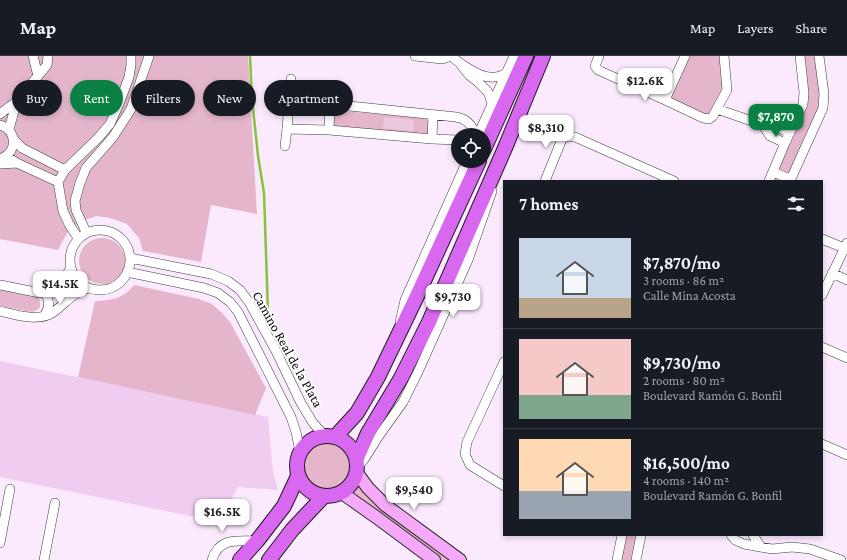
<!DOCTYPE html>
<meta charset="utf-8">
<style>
body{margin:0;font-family:"Crimson Pro",serif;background:#242831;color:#f1f3f6;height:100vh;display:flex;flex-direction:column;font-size:15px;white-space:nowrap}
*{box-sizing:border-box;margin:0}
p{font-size:13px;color:#9ea1a6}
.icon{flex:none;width:22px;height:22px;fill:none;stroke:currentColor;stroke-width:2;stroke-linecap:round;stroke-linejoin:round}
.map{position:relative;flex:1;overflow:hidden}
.panel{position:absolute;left:503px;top:124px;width:320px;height:356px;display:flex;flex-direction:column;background:#171b24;border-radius:0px;box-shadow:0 2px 6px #0003}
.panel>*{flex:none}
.top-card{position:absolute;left:12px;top:24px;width:380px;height:36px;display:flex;gap:8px}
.tools{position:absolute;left:451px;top:72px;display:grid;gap:8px}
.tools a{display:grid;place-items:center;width:40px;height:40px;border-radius:50%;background:#171b24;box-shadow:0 2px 6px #0003;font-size:20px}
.price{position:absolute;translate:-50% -34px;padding:0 9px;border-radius:8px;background:#fff;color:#222;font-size:13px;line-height:26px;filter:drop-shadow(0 1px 2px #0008)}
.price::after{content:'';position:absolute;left:50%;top:24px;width:12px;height:9px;margin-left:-6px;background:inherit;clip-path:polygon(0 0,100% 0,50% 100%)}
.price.on{background:#0b8043;color:#fff}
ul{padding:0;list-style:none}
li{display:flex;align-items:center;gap:12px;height:100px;padding:0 16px}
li+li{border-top:1px solid #363941}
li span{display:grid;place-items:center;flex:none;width:112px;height:80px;border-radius:0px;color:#555}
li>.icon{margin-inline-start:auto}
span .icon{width:48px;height:48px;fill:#fffc;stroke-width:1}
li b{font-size:17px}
h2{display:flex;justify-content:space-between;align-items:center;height:48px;padding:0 16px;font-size:17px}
.pill{padding:0 14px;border-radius:18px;background:#171b24;box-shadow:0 2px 6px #0003;font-size:14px;line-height:36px}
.pill.on{background:#0b8043;color:#fff}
header{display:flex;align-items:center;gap:24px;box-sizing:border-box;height:56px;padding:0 20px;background:#171b24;border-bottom:1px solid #363941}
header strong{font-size:19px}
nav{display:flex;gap:22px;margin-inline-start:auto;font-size:14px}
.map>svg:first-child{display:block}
</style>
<header>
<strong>Map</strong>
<nav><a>Map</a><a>Layers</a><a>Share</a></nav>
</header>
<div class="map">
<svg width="847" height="504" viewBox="0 0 847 504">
<rect width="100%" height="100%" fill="#fbeafe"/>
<!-- farmland -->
<path fill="#f0ccf1" d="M0 305 268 361 273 416 278 434 238 431 219 466 0 421Z"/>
<!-- green -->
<path fill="#e5b6cb" d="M0 0H248L257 158 211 149 201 206 143 195 139 182 127 168 110 162 96 160 80 166 70 173 63 184 58 194 0 183Z
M685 0H724L727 34 709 63 665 44Z
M801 0H819L824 38 790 125H769L800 56Z
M334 54 432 63 430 79 333 71Z
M79 205a23 23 0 1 1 46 0a23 23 0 1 1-46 0Z
M134 229 199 243 212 248 222 257 230 266 266 332 255 359 78 321 95 245C111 245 124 242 134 229Z
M0 233 35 240 39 243 40 247V251L37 254 32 256 0 250Z
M325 380C338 381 347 384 354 397L368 432 460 504H434L342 437C339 438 336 440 333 440 305 446 286 413 304 391 307 387 311 384 316 382 319 381 322 381 325 380Z
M622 479H641L636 504H617Z"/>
<!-- pitch -->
<path fill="#edc8dd" d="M384 61 414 64 413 75 383 72Z"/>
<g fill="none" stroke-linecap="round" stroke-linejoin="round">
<!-- stream -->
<path stroke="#85c33e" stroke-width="2.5" d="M250 0 252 43 258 100 264 137 268 257"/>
<!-- street casing -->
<g stroke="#3e3e3e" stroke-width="10">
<path id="street" d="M33 0 38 20
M415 0 442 3 446 2 448 0
M451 0C459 7 479 21 490 21 496 22 501 20 506 17
M599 0 595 10 598 14 665 44 703 62 709 63 713 60 727 34 724 0
M461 9 469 19 478 26 487 35 489 38 492 48
M665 44 685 0
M290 45 330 48 456 61C467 63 470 68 476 77L479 78
M717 53 763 69
M0 58 17 45 47 9 48 0
M0 69C17 74 18 95 2 102
M9 73 17 45
M287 73 329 74 432 83 458 84
M329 74 330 48
M478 79 514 0
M432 83 433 59
M14 84 22 92 65 114
M785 87 770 80 763 69 775 70 790 77
M285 90 287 73 291 23
M6 100 17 107 58 126
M0 108 17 107
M773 116 790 123
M545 125 562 83 568 80 575 81 674 125
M769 125 785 87 803 48 804 37 800 0
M790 125 823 52 824 38 819 0
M70 204a30 30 0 1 1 60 0a30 30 0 1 1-60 0Z
M86 176 76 154 75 145 80 127 86 112 113 81 131 53 149 0
M78 182 69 168 63 155 58 126 65 114 98 82 110 68 119 48 129 21 131 9V0
M822 183 844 192
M130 202 211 218 228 225 240 234 249 246 276 295 301 347 313 367 325 380
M127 216 204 232 218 237 230 246 238 256 291 361 296 376 300 396
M832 217 847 224
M0 229 40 237C57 236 62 227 70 213
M822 239 847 187
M0 255C17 259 40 267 55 255 68 245 71 238 88 232
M44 260C50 252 50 245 45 237
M400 266 405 244 467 105
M822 291 847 302
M504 306 467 386 465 398 470 409 504 430
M822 388 847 399
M358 411 365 402 378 381 403 346 418 316 468 204 492 135
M731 479 735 484 744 488 772 493 792 491 810 493 841 504
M753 479 761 491
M0 487 10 433
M44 504 55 447
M212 504C219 481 237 485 257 485
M617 504 622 479
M636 504 641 479"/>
</g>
<!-- secondary casing -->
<g stroke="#2d2d2d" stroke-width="14">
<path id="secondary" d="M357 417 368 432 385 449 460 504
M342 437 376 461 434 504"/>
</g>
<!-- primary casing -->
<g stroke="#1c1c1c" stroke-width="16">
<path id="primary" d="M484 93 526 0
M297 410a30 30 0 1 1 60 0a30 30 0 1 1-60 0Z
M335 381 357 357 378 321 417 240 479 105
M357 402 368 377 401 322 429 266 505 92 543 0
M240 504 257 485 284 450 298 420
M269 504 292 474 323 441"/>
</g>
<!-- street -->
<use href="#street" stroke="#fff" stroke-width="9"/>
<!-- secondary -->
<use href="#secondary" stroke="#f6a9f9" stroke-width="12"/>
<!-- primary -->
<use href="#primary" stroke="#d768ef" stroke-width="14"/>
</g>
<g text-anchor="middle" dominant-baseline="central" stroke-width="4" stroke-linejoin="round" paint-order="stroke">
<!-- street labels -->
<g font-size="14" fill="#0b0b0b" stroke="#fff">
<text transform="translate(288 293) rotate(61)">Camino Real de la Plata</text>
</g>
</g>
</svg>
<div class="tools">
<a><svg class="icon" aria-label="locate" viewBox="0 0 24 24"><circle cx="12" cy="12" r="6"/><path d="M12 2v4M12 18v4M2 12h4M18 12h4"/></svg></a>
</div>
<b class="price" style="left:645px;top:46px">$12.6K</b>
<b class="price on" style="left:776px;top:82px">$7,870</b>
<b class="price" style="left:546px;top:93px">$8,310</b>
<b class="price" style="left:60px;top:249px">$14.5K</b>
<b class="price" style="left:453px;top:262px">$9,730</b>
<b class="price" style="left:414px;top:455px">$9,540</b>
<b class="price" style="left:222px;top:477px">$16.5K</b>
<div class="top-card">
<a class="pill">Buy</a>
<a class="pill on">Rent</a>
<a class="pill">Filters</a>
<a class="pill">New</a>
<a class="pill">Apartment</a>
</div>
<section class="panel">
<h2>7 homes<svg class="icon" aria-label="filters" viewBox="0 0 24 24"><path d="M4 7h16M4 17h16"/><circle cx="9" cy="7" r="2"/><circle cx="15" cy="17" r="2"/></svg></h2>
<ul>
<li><span style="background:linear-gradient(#c9d6e8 75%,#b9a48a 0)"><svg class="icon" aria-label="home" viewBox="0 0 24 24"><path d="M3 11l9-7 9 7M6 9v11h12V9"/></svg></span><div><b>$7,870/mo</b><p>3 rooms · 86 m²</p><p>Calle Mina Acosta</p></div></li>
<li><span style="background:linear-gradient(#f6c9c9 70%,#7fa58c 0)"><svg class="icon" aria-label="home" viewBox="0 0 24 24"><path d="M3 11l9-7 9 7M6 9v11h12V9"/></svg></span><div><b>$9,730/mo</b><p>2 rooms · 80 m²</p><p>Boulevard Ramón G. Bonfil</p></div></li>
<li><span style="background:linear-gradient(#ffd9b3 65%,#9aa5b1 0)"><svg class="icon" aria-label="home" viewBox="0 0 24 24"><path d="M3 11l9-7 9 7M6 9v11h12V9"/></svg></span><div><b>$16,500/mo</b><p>4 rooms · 140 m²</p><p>Boulevard Ramón G. Bonfil</p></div></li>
</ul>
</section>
</div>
